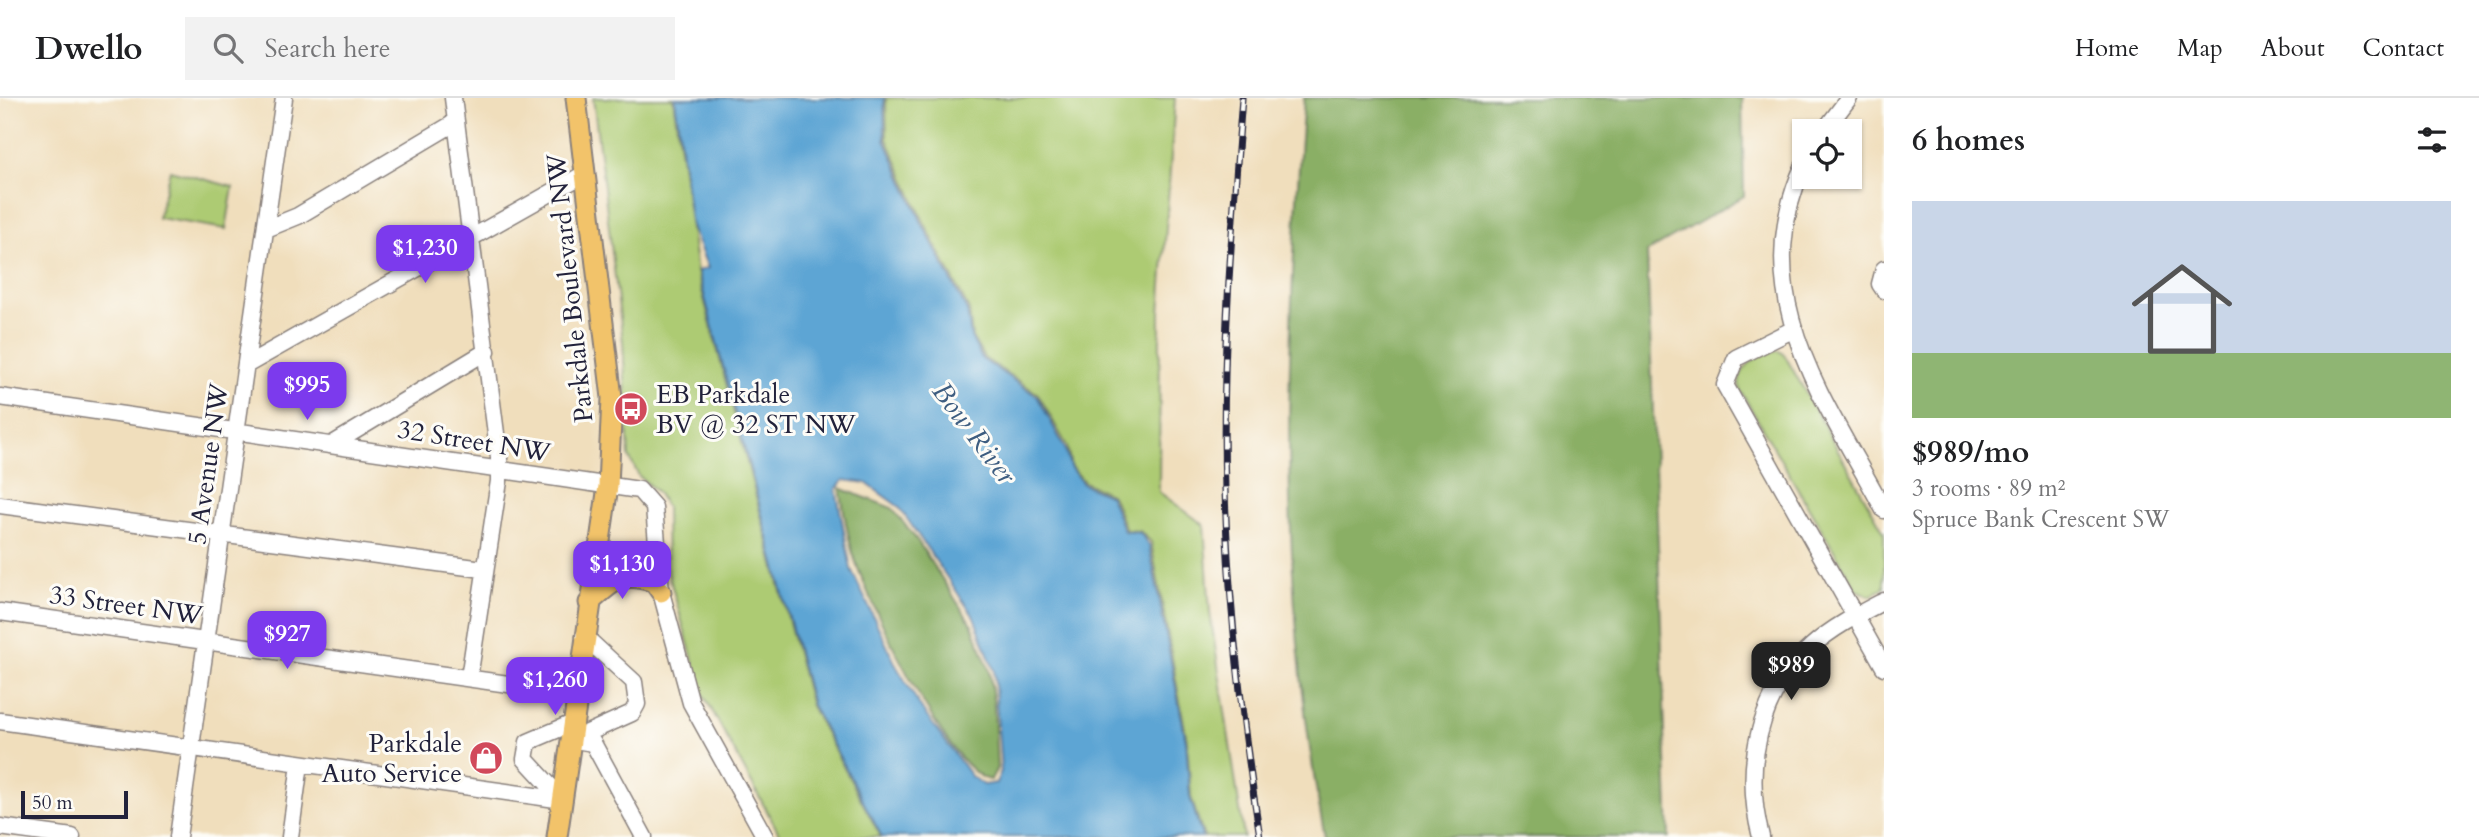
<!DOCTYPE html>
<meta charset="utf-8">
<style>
body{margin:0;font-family:Cardo,serif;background:#f2f2f2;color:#202124;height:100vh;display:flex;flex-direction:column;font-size:26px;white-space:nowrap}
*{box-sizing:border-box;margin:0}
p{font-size:23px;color:#757577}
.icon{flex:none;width:38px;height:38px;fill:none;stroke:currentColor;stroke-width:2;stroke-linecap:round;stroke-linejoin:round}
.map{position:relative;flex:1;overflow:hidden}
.drawer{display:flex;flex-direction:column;background:#fff;width:595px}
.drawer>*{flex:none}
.buttons{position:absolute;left:1792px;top:21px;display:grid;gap:14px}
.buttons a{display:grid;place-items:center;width:70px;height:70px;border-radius:0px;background:#fff;box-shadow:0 2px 5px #0004;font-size:35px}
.scale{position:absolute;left:21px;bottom:18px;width:107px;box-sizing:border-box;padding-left:7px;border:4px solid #22223b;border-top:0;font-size:19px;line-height:24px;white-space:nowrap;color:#22223b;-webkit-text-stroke:5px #fdfcf7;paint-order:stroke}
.price{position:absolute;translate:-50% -60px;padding:0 16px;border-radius:14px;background:#7c3aed;color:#fff;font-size:23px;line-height:46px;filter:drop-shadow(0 2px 4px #0008)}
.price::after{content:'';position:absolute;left:50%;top:42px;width:21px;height:16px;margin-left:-10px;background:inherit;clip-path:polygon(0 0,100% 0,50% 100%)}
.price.active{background:#222;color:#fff}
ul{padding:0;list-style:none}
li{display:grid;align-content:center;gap:14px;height:371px;padding:0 28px}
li+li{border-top:2px solid #e0e0e0}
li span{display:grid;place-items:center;height:217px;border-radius:0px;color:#555}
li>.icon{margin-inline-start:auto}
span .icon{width:126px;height:126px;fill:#fffc;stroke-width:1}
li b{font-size:30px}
h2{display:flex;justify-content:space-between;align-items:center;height:84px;padding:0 28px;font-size:30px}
header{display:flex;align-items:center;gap:42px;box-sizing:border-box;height:98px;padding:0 35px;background:#fff;border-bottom:2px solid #e0e0e0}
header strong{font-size:33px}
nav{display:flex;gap:38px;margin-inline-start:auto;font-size:24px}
.search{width:490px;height:63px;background:#f2f2f2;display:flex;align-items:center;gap:18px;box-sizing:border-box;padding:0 24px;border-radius:0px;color:#757577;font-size:26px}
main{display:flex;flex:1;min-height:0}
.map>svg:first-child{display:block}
</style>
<header>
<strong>Dwello</strong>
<div class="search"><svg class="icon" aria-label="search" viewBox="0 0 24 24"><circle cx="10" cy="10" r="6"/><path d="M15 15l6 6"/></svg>Search here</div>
<nav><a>Home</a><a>Map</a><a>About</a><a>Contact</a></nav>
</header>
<main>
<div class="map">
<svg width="1884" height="739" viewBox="0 0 1884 739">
<rect width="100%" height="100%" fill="#fdfcf7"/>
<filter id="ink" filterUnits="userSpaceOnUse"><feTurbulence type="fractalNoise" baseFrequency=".0143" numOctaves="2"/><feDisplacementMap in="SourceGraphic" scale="14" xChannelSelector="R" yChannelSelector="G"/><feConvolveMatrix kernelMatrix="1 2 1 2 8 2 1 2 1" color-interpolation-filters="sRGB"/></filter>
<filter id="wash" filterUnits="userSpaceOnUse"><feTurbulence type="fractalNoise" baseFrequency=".00686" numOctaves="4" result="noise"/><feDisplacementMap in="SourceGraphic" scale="28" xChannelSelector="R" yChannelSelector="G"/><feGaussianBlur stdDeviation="1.57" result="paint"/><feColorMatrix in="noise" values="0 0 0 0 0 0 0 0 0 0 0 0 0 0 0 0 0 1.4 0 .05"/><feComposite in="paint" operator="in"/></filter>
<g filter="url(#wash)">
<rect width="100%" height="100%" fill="#f0debc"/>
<!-- green -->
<path fill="#adcb73" stroke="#687657" stroke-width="2" d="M593 0H673L697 174 811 608 881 739H781L702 594 667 471 666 409 657 394 639 378 629 359 623 244Z
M886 0H1175L1160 216 1159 394 1204 427 1210 515 1244 739H1204L1191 699 1187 642 1151 444 1140 433 1126 432 1112 397 1084 384 1071 368 1067 348 1038 296 984 260 972 239 969 212 924 124 887 41Z
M170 72 233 89 226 131 158 120Z
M1779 253 1784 256 1884 434V490L1870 498 1857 492 1740 292C1734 272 1760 252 1779 253Z"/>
<!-- forest -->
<path fill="#8aaf65" stroke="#566850" stroke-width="2" d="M1304 0H1742L1744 98 1647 154 1669 739H1325C1277 497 1285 244 1304 0Z
M840 390 892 410 917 442 972 527 989 571 994 608 997 670 991 682C950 678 867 500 854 459 847 437 844 413 840 390Z"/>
<!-- water -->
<path fill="#5da5d4" stroke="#406488" stroke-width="2" fill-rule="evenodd" d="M675 0H884L885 42 922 125 967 213 971 239 982 261 1037 298 1065 350 1070 369 1083 386 1110 398 1124 433 1140 435 1149 447 1186 643 1190 699 1202 739H882L812 607 698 173 708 170 691 128ZM844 382 866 385 899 409 974 519 994 572 1001 673 996 685 984 687 971 678 923 613 897 569 851 471 836 391Z"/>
</g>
<g filter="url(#ink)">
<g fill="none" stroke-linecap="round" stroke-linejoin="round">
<!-- minor casing -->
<g stroke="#89807c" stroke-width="19">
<path id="minor" d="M453 0 499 359V383L469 580
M1824 33 1849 0
M1804 67C1744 197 1825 301 1884 412
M266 131 298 118 456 24
M1884 171 1880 186 1884 192
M1792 232 1736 260 1725 287 1884 569
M248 266 586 75
M0 299 639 392 654 409 661 494 691 605 765 739
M333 346 487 253
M0 407 483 471
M0 514 579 596
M0 623 563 702
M572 642 632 615 637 606 634 584 584 538
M575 642 593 645 644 739
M563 702 525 661 528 644 575 624
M0 729 72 739
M178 739 284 0
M290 739 300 666
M1761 739C1743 671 1757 596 1812 548 1833 529 1859 516 1884 503"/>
</g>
<!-- major casing -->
<g stroke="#89807c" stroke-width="23">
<path id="major" d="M589 505C614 483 620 473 654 484L661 494
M557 739 608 388 612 300 576 0"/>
</g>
<!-- minor -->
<use href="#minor" stroke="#fff" stroke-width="16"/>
<!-- major -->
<use href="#major" stroke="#f2c36a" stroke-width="19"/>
<!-- rail casing -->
<g stroke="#22223b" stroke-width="7">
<path id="rail" d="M1242 0C1232 130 1221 261 1225 391 1228 508 1242 624 1260 739"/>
</g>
<!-- rail -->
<use href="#rail" stroke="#fdfcf7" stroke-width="4.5" stroke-dasharray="13" stroke-linecap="butt"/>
</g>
</g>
<!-- icons -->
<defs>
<g id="bus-disc" transform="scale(1.75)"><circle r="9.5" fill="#d1495b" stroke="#fdfcf7"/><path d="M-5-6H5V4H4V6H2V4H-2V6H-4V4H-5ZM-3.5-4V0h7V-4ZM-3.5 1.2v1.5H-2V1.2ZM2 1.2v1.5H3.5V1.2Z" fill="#fff"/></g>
<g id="shop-disc" transform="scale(1.75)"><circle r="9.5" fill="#d1495b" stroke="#fdfcf7"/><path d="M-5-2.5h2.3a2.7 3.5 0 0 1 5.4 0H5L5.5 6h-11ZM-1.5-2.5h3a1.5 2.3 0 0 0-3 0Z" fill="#fff"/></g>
</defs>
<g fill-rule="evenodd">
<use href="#bus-disc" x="631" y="311"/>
<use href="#shop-disc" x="486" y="660"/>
</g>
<g text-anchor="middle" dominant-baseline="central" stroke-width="6" stroke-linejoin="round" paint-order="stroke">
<!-- street labels -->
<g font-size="26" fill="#22223b" stroke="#fdfcf7">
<text transform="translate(570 190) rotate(-96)">Parkdale Boulevard NW</text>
<text transform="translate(474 343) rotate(9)">32 Street NW</text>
<text transform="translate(208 366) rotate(-82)">5 Avenue NW</text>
<text transform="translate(126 507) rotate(8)">33 Street NW</text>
</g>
<!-- poi labels -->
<g font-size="26" fill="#22223b" stroke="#fdfcf7" text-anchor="start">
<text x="656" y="296">EB Parkdale<tspan x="656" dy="30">BV @ 32 ST NW</tspan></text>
<text x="462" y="645" text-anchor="end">Parkdale<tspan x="462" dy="30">Auto Service</tspan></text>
</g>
<!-- water labels -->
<g font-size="28" font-style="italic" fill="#3d5d80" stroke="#fdfcf7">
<text transform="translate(974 335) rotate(53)">Bow River</text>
</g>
</g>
</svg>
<div class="buttons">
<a><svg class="icon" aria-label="locate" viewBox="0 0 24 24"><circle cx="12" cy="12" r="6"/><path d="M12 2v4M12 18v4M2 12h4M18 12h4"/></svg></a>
</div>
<div class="scale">50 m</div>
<b class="price" style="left:425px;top:187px">$1,230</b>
<b class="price" style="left:307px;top:324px">$995</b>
<b class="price" style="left:622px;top:503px">$1,130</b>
<b class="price" style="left:287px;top:573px">$927</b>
<b class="price active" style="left:1791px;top:604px">$989</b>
<b class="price" style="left:555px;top:619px">$1,260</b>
</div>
<section class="drawer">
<h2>6 homes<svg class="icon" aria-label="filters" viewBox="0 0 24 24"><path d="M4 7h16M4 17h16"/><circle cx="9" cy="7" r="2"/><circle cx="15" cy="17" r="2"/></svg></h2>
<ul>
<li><span style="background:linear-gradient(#c9d6e8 70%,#8fb573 0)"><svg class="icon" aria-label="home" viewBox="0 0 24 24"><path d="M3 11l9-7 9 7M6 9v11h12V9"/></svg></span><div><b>$989/mo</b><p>3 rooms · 89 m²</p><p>Spruce Bank Crescent SW</p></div></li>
</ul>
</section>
</main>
